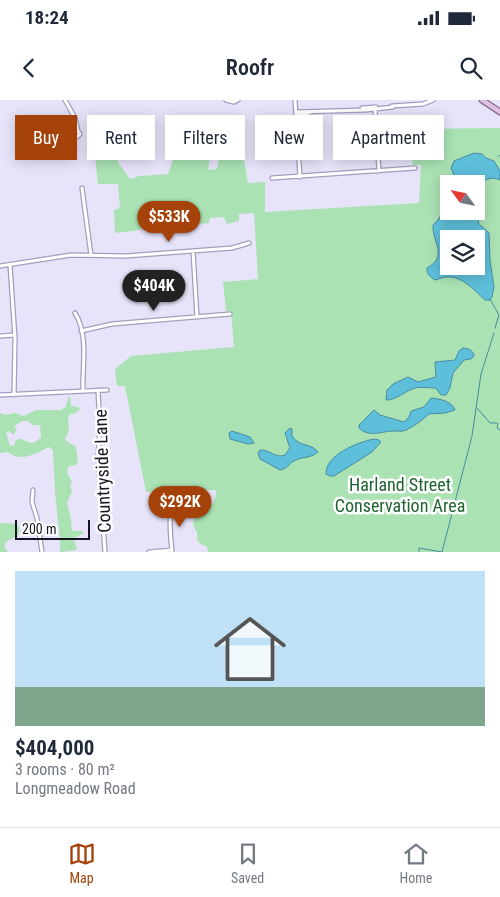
<!DOCTYPE html>
<meta charset="utf-8">
<style>
body{margin:0;font-family:"Roboto Condensed",sans-serif;background:#f2f2f3;color:#1f2937;height:100vh;display:flex;flex-direction:column;font-size:19px;white-space:nowrap}
*{box-sizing:border-box;margin:0}
p{font-size:16px;color:#747a83}
.icon{flex:none;width:28px;height:28px;fill:none;stroke:currentColor;stroke-width:2;stroke-linecap:round;stroke-linejoin:round}
.map{position:relative;height:452px;overflow:hidden}
.panel{display:flex;flex-direction:column;background:#fff;flex:1}
.panel>*{flex:none}
.banner{position:absolute;left:15px;top:15px;width:470px;height:45px;display:flex;gap:10px}
.needle{width:32px;rotate:303deg}
.fabs{position:absolute;left:440px;top:75px;display:grid;gap:10px}
.fabs a{display:grid;place-items:center;width:45px;height:45px;border-radius:0px;background:#fff;box-shadow:0 2px 12px #0003;font-size:25px}
.scale{position:absolute;left:15px;bottom:12px;width:75px;box-sizing:border-box;padding-left:5px;border:2px solid #161420;border-top:0;font-size:14px;line-height:18px;white-space:nowrap;color:#161420;-webkit-text-stroke:4px #fff;paint-order:stroke}
.price{position:absolute;translate:-50% -42px;padding:0 11px;border-radius:18px;background:#a5420a;color:#fff;font-size:16px;line-height:32px;filter:drop-shadow(0 1px 2px #0008)}
.price::after{content:'';position:absolute;left:50%;top:30px;width:15px;height:11px;margin-left:-8px;background:inherit;clip-path:polygon(0 0,100% 0,50% 100%)}
.price.active{background:#222;color:#fff}
ul{padding:0;list-style:none}
li{display:grid;align-content:center;gap:10px;height:265px;padding:0 15px}
li+li{border-top:1px solid #e0e1e3}
li span{display:grid;place-items:center;height:155px;border-radius:0px;color:#555}
li>.icon{margin-inline-start:auto}
span .icon{width:90px;height:90px;fill:#fffc;stroke-width:1}
li b{font-size:21px}
.pill{padding:0 18px;border-radius:0px;background:#fff;box-shadow:0 2px 12px #0003;font-size:18px;line-height:45px}
.pill.active{background:#a5420a;color:#fff}
.status{display:flex;justify-content:space-between;align-items:center;height:35px;padding:0 25px;background:#fff;direction:ltr}
.status svg{height:14px;fill:currentColor}
header{display:flex;justify-content:space-between;align-items:center;height:65px;padding:0 15px;background:#fff;font-size:22px;font-weight:600}
.tab-bar{display:flex;justify-content:space-around;align-items:center;height:70px;border-top:1px solid #e0e1e3;background:#fff;font-size:14px;color:#747a83}
.tab-bar a{display:grid;justify-items:center;gap:2px}
.tab-bar .active{color:#a5420a}
.map>svg:first-child{display:block}
</style>
<div class="status"><b>18:24</b><svg viewBox="0 0 49 12"><path d="M0 12V9h3v3zM5 12V6h3v6zM10 12V3h3v9zM15 12V0h3v12zM26 1h20v11H26zM47 4h2v5h-2z"/></svg></div>
<header><svg class="icon" aria-label="back" viewBox="0 0 24 24"><path d="M15 5l-7 7 7 7"/></svg>Roofr<svg class="icon" aria-label="search" viewBox="0 0 24 24"><circle cx="10" cy="10" r="6"/><path d="M15 15l6 6"/></svg></header>
<div class="map">
<svg width="500" height="452" viewBox="0 0 500 452">
<rect width="100%" height="100%" fill="#e7e4fa"/>
<!-- green -->
<path fill="#aae2b3" fill-rule="evenodd" d="M206 19 210 21 213 33 208 70 217 69 221 51 242 48 248 83 265 82V112L419 103 421 65H413L410 29 500 28V452H208L207 447 201 444 197 440V432L193 425 195 414 213 404 216 395V390H187L182 392 174 391 146 392 125 286H117L115 269 131 256 234 247 231 211H226L223 182 258 179 254 113 239 114V121L227 124 224 117 210 118 209 123 195 124 194 129 162 130 159 121H142L140 130 115 133 114 110 120 108 118 84H98L94 47 110 44 119 64 130 79 139 76 168 74 173 60 175 30C188 29 192 21 206 19ZM449 84H476V111H449ZM449 139H476V166H449Z
M68 297H70L71 306 78 307 80 309 76 313 70 314 68 320 69 330 65 340 76 347 78 361 76 365 69 366C65 375 70 376 72 382L70 386 72 391 67 403 71 419 72 431H81L84 433 74 438 77 450 60 452V441L55 392 53 350 49 347C37 353 21 363 8 352L0 353V313L5 315 15 313 24 316 36 310H61L66 307ZM22 321H28L32 325H40L41 337C31 348 28 340 19 339L16 340 14 345 10 346 6 332 9 331 13 335 17 329 14 326Z
M2 423 17 424 20 430 17 437C9 439 0 443 8 452H0V424Z"/>
<!-- water -->
<path fill="#5ebfdb" stroke="#488ca3" fill-rule="evenodd" d="M474 53 482 54 486 58 494 61 500 71V80C489 75 482 81 476 91V84H449L454 75 451 68 454 61Z
M449 85V111H476L479 124 489 133 490 161 494 187 492 197 490 200H485C475 191 463 176 447 177 443 177 439 179 435 180 431 178 426 173 427 168 449 156 432 142 433 125 446 115 442 99 449 85ZM449 139H476V166H449Z
M463 248C468 248 474 251 474 256L471 259 464 260 453 273 450 288 446 295H441L436 288C428 288 420 286 412 289 403 293 396 300 386 300L387 290 393 284 408 277 418 282 436 277 435 262 455 260 459 251Z
M431 298C440 299 452 301 455 310L445 313 429 314C422 320 415 326 406 330 401 332 399 331 394 331 382 331 369 338 359 328V325L374 310 380 315 404 322 409 317 411 311 424 307Z
M290 328 292 329V336C300 348 310 342 318 352 310 359 302 356 294 361 289 364 287 369 280 370L260 359 258 353 260 350C270 349 275 359 285 355L290 348 285 333Z
M232 331 250 337 254 343 248 344 230 339 229 333Z
M374 339 379 340 381 342 372 352 334 376H330L326 374C325 355 358 342 374 339Z"/>
<g fill="none" stroke-linecap="round" stroke-linejoin="round">
<!-- stream -->
<path stroke="#488ca3" stroke-width="1" d="M498 57 500 55
M490 199 499 215 495 228
M477 308 490 323H497L498 324 497 328 500 330
M419 452V448L442 452 472 336 481 274 494 233"/>
<!-- minor casing -->
<g stroke="#a29ebf" stroke-width="5.5">
<path id="minor" d="M65 0 75 18 78 31 80 34 77 37 75 33 78 31
M226 0 234 2 238 0
M295 0 300 77
M392 6 423 4 433 0
M362 8 376 7
M375 9 379 71
M296 12 366 10 393 7
M296 15 310 13
M272 78 415 68
M82 88 91 155
M193 151 197 217
M10 165 15 238 14 295
M0 166 71 155 126 156 232 148 249 143
M75 213C89 235 82 267 83 291
M81 231 112 224 230 214
M0 236 15 235
M98 290 100 330 98 356 105 452
M0 295 107 290
M33 390 32 402 37 418 42 452
M149 452 172 450
M172 452C171 439 166 404 178 398"/>
</g>
<!-- major casing -->
<g stroke="#8c6a94" stroke-width="7">
<path id="major" d="M482 0 500 12"/>
</g>
<!-- minor -->
<use href="#minor" stroke="#fff" stroke-width="3"/>
<!-- major -->
<use href="#major" stroke="#e0c1e4" stroke-width="4.5"/>
</g>
<g text-anchor="middle" dominant-baseline="central" stroke-width="5" stroke-linejoin="round" paint-order="stroke">
<!-- street labels -->
<g font-size="18" fill="#161420" stroke="#fff">
<text transform="translate(102 371) rotate(-92)">Countryside Lane</text>
</g>
<!-- park labels -->
<g font-size="18" fill="#1f6331" stroke="#fff">
<text x="400" y="384">Harland Street<tspan x="400" dy="21">Conservation Area</tspan></text>
</g>
</g>
</svg>
<div class="fabs">
<a><svg class="needle" viewBox="-14 -14 28 28"><path d="M0-13l5 13h-10z" fill="#e53935"/><path d="M0 13l5-13h-10z" fill="#747a83"/></svg></a>
<a><svg class="icon" aria-label="layers" viewBox="0 0 24 24"><path d="M12 4l9 5-9 5-9-5zM3 14l9 5 9-5"/></svg></a>
</div>
<div class="scale">200 m</div>
<b class="price" style="left:169px;top:143px">$533K</b>
<b class="price active" style="left:154px;top:212px">$404K</b>
<b class="price" style="left:180px;top:428px">$292K</b>
<div class="banner">
<a class="pill active">Buy</a>
<a class="pill">Rent</a>
<a class="pill">Filters</a>
<a class="pill">New</a>
<a class="pill">Apartment</a>
</div>
</div>
<section class="panel">
<ul>
<li><span style="background:linear-gradient(#bfe0f5 75%,#7fa58c 0)"><svg class="icon" aria-label="home" viewBox="0 0 24 24"><path d="M3 11l9-7 9 7M6 9v11h12V9"/></svg></span><div><b>$404,000</b><p>3 rooms · 80 m²</p><p>Longmeadow Road</p></div></li>
</ul>
</section>
<nav class="tab-bar">
<a class="active"><svg class="icon" aria-label="map" viewBox="0 0 24 24"><path d="M3 6l6-2 6 2 6-2v14l-6 2-6-2-6 2zM9 4v14M15 6v14"/></svg>Map</a>
<a><svg class="icon" aria-label="saved" viewBox="0 0 24 24"><path d="M7 4h10v16l-5-4-5 4z"/></svg>Saved</a>
<a><svg class="icon" aria-label="home" viewBox="0 0 24 24"><path d="M3 11l9-7 9 7M6 9v11h12V9"/></svg>Home</a>
</nav>
